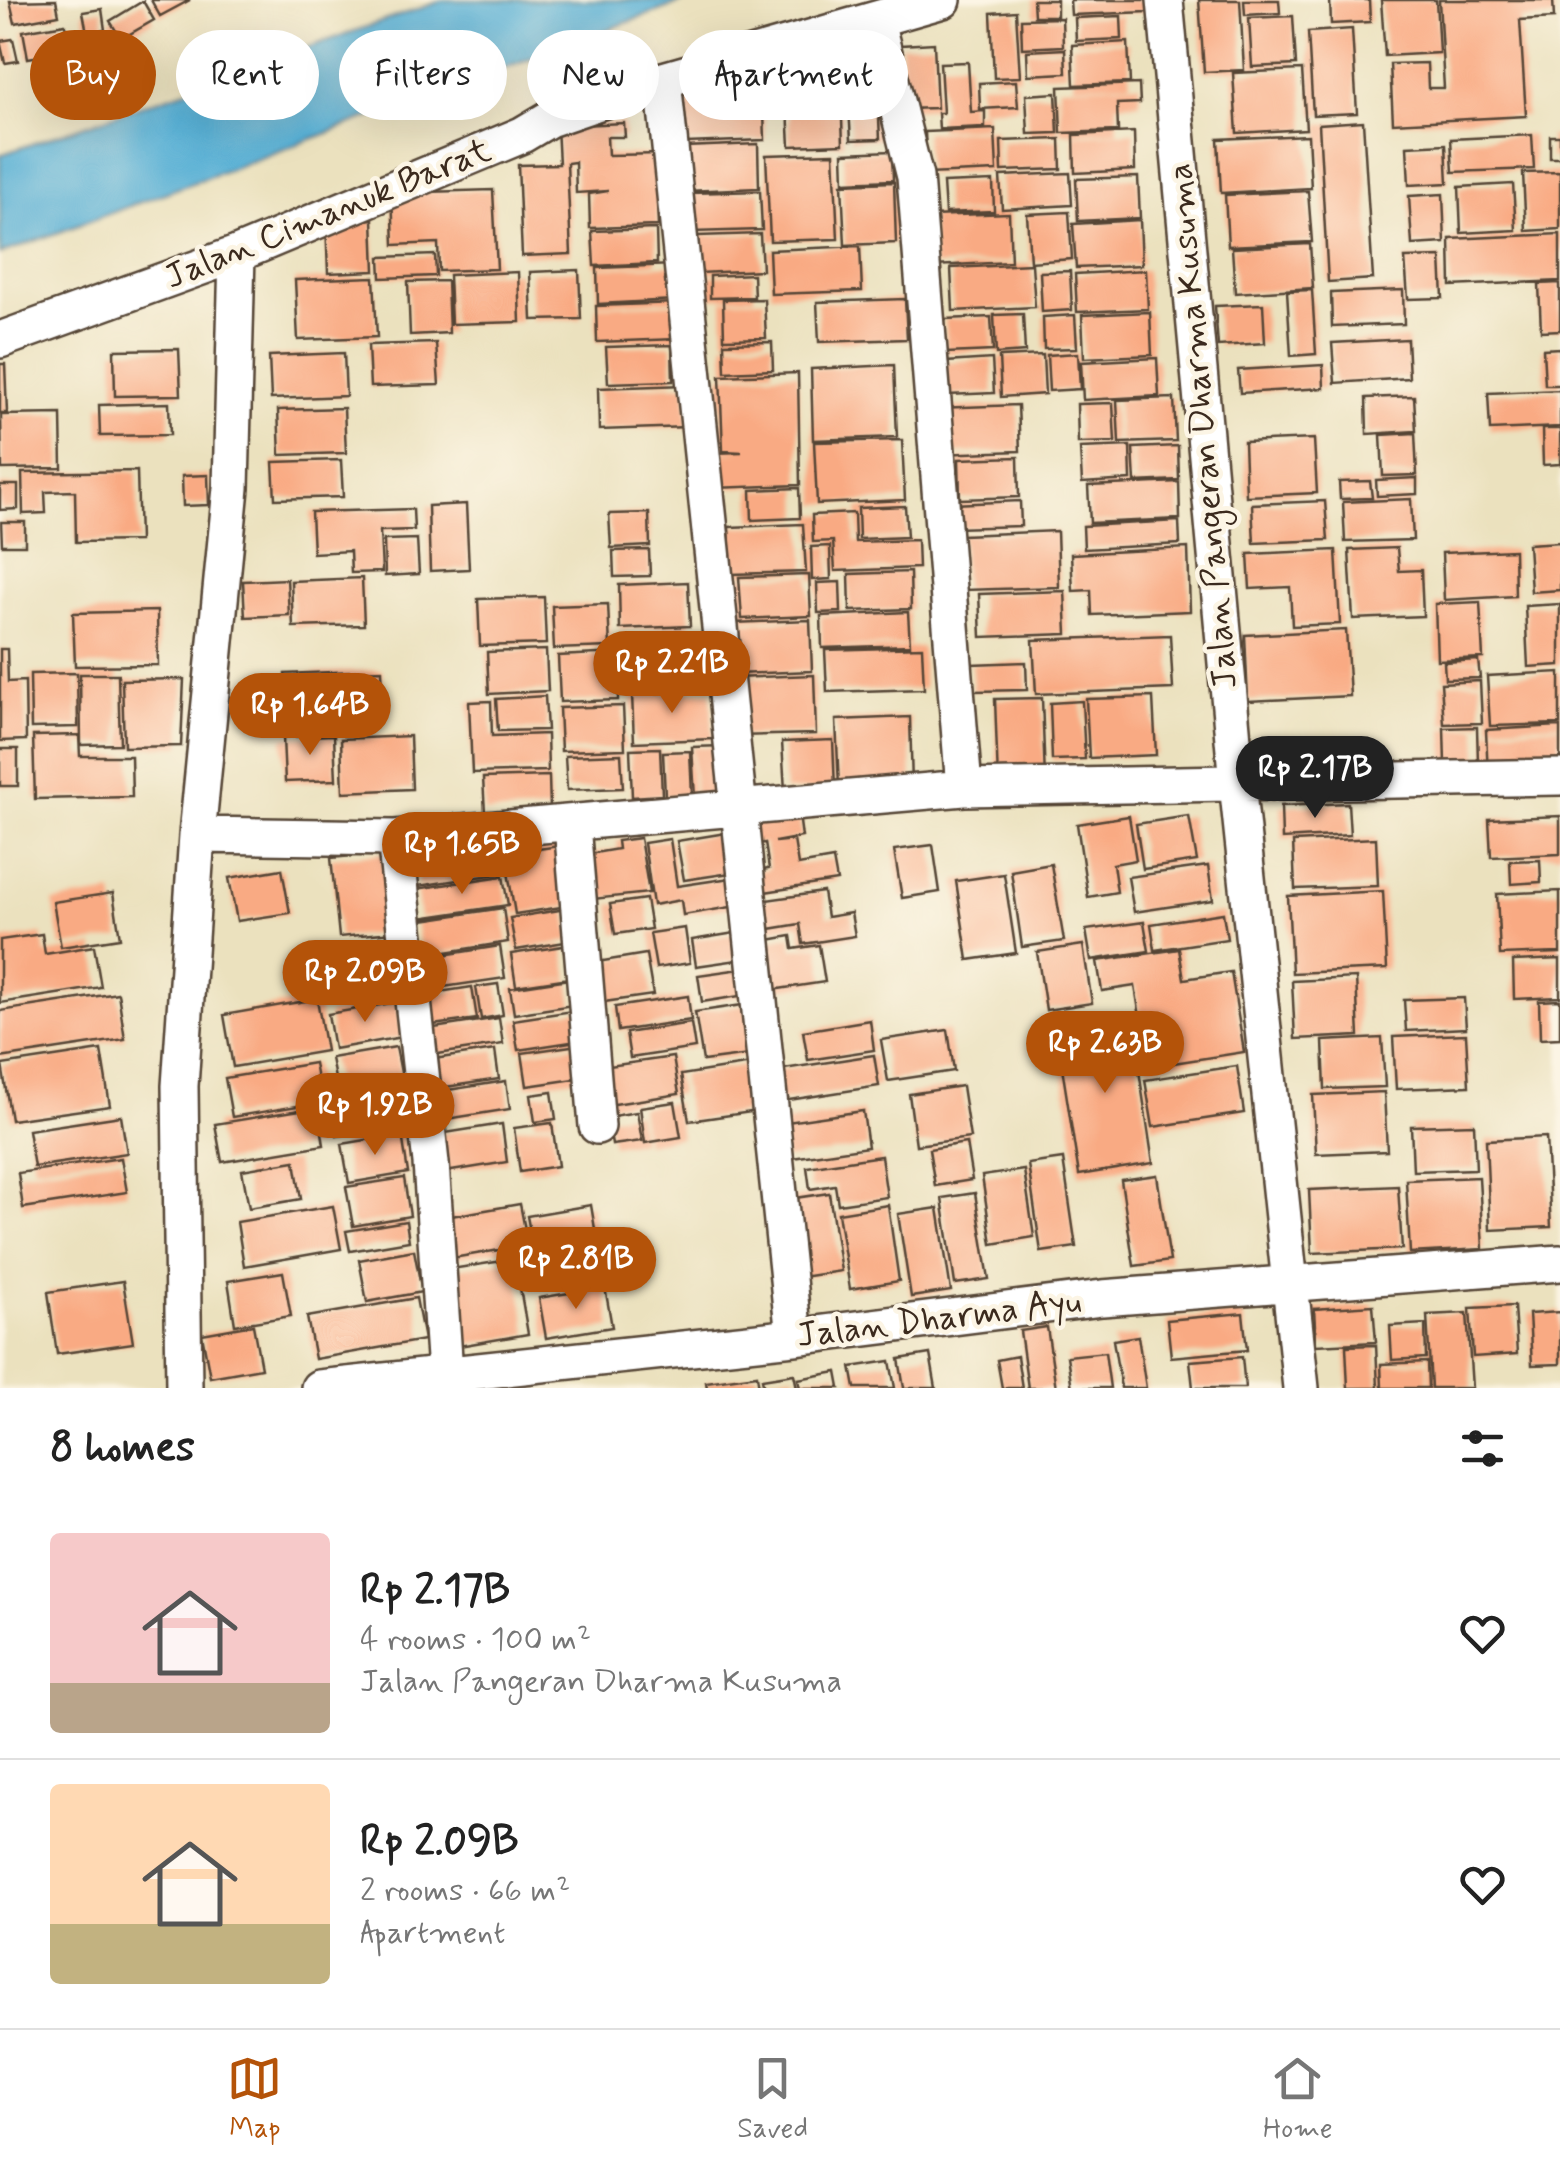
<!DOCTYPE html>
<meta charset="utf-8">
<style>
body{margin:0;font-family:Mynerve,sans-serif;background:#f2f2f2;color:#222;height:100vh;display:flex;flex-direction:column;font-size:38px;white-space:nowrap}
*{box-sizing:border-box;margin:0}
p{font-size:32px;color:#767676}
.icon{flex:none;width:55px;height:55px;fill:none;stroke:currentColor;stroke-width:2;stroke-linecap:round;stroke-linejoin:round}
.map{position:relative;height:1388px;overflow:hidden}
.drawer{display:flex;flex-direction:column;background:#fff;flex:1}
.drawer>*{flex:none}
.hud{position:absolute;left:30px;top:30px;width:1000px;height:90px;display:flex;gap:20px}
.price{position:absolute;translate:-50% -85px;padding:0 22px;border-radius:35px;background:#b45309;color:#fff;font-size:32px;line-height:65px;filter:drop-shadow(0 2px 5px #0008)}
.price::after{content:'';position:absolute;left:50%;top:60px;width:30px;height:22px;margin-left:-15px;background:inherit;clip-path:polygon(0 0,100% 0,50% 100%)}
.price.current{background:#222;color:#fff}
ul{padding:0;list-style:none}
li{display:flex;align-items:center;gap:30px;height:250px;padding:0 50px}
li+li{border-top:2px solid #e0e0e0}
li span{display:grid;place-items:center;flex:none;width:280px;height:200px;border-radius:10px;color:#555}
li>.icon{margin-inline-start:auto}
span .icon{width:120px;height:120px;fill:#fffc;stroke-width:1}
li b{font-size:42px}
h2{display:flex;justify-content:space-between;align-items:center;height:120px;padding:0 50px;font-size:42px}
.chip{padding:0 35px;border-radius:45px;background:#fff;box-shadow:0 10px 40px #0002;font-size:35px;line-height:90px}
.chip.current{background:#b45309;color:#fff}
.tabs{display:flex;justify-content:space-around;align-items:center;height:140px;border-top:2px solid #e0e0e0;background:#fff;font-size:28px;color:#767676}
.tabs a{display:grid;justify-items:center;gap:5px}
.tabs .current{color:#b45309}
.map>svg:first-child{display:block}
</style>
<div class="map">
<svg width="1560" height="1388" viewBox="0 0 1560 1388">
<rect width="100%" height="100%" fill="#fcf5e5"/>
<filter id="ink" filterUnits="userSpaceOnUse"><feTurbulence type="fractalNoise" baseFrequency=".01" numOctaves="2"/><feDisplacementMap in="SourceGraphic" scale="20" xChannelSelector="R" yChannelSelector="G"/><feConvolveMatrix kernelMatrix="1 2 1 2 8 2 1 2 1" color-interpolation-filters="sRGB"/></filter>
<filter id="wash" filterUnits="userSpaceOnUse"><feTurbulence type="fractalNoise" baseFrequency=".0048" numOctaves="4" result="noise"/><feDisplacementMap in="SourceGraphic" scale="40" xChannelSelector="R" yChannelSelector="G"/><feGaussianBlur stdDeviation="2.25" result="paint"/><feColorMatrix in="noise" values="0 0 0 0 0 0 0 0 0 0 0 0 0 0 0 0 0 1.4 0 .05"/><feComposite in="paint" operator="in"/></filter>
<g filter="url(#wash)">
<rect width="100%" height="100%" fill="#ebe1be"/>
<!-- water -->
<path fill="#58b0d5" stroke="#4a6d7a" stroke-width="2.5" d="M444 0H688L0 254V155Z"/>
<g id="blocks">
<!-- building -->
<path fill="#f9aa83" d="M56 0 59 15 15 23 10 1Z
M151 0H190L160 16Z
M1033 0H1057V16H1034Z
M1070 0H1149V12L1071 15Z
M1199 0H1240L1244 70 1204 72Z
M1244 0H1279L1280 13 1245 15Z
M1330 0H1369L1370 22 1331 24Z
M1381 0H1436L1439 53 1385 56Z
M1439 0H1553L1554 18 1520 20 1526 116 1393 123 1390 64 1427 63 1428 88H1444Z
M143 1 154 20 121 39 110 21Z
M102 9 105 30 87 33 83 12Z
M1016 11 1020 77 994 78 991 13Z
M1121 16 1122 39 1076 41 1075 18Z
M1293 16 1296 65 1252 67 1249 18Z
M1062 18 1063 46 1022 48 1021 19Z
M65 24 70 51 28 58 23 31Z
M1352 29 1357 113 1313 115 1308 32Z
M13 39 18 61 5 63 0 41Z
M1128 42 1130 83 1074 85 1072 45Z
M934 43 937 108 904 109 901 45Z
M1065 49 1066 73 1028 75 1027 51Z
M876 58 880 139 851 140 846 59Z
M968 62 971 112 985 111V127L939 129 938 113H943L940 63Z
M840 69 843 144 790 146 786 71Z
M1302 70 1306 129 1237 133 1233 73Z
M1016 81 1018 107 980 109 979 83Z
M763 84 765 140 686 143 683 86Z
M1139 84 1140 103 1117 104 1118 131 1061 133 1059 87Z
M1056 93 1058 133 1028 134 1026 95Z
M1363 121 1373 279 1328 282 1319 124Z
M624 123 625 137H607L608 155 665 154 667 203 657 204 658 226 590 228 589 194 608 191 576 193 575 162 567 163 571 254 522 256 518 165 559 164 557 126Z
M995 129 997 171 927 174 925 132Z
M1134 132 1135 170 1075 173 1074 135Z
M1308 135 1311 188 1221 193 1218 139Z
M1532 135 1534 169 1453 172 1451 139Z
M1550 136H1560V158H1550Z
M1060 139 1061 169 1002 171 1001 141Z
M758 144 759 188 685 191 684 147Z
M1446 144 1448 183 1409 185 1407 146Z
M892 151 893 180 844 182 843 153Z
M834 153 838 239 770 241 766 155Z
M1560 172V229L1526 231 1523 173Z
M1070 173 1072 205 1002 209 1000 176Z
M1138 177 1140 218 1078 221 1076 179Z
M993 181 994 211 945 213 943 183Z
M894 182 896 243 845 245 842 184Z
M1513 184 1516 230 1461 233 1459 187Z
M493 190 497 269 439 271 438 243 394 245 392 193Z
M760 191 762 230 691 232 690 193Z
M1308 191 1312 242 1228 246 1225 195Z
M1443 194 1445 243 1412 245 1409 196Z
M1069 212 1072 259 1030 262 1027 214Z
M1009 213 1011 262 934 266 931 216Z
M373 219 375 271 328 273 326 221Z
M1140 220 1142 265 1076 268 1073 224Z
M656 229 657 263 594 266 592 231Z
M760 234 762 270 699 273 697 236Z
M1560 234V281L1451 286 1450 239Z
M1310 244 1313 288 1235 293 1232 248Z
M860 246 862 291 771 294 769 250Z
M435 255 436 276 381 278 380 257Z
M1441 257 1443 298 1408 299 1405 258Z
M1032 264 1035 307 953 311 951 268Z
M674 265 675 300 598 304 597 268Z
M579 270 581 319 532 320 530 272Z
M1146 270 1148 309 1077 312 1075 274Z
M1070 271 1072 310 1042 312 1040 272Z
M518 272 520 322 451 324 449 275Z
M753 274 754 297 710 298V276Z
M374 277 377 337 298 340 295 280Z
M447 281 449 333 410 335 408 282Z
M1560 283V330L1541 331 1539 284Z
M1312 290 1316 354 1291 356 1287 291Z
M1403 290 1404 324 1332 327 1331 293Z
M764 299 766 338 724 339 723 300Z
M905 299 907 339 819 342 817 302Z
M676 303 677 339 597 342 596 306Z
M1263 304 1265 343 1218 346 1215 306Z
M1150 312 1152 355 1084 358 1082 315Z
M1023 314 1025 352 996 354 994 315Z
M1075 315 1077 348 1044 349 1043 317Z
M991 317 993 351 946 353 945 319Z
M1407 339 1409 378 1335 383 1332 343Z
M772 342 773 370 725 372 724 343Z
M436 343 439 385 370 387 368 345Z
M672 345 673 381 608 383 606 347Z
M1560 348V385H1545L1543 349Z
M179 349 181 395 115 396 114 350Z
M344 353 346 396 271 399 269 356Z
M1078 353 1080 389 1049 391 1047 355Z
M1043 355 1045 394 1001 397 999 357Z
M1157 358 1159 396 1083 400 1081 362Z
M992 359 994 393 947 395 946 362Z
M0 364H5L7 413H0Z
M894 365 897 437 813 440 811 369Z
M1323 365 1324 388 1240 393 1238 370Z
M798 373 800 485 714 488 712 453 742 452 723 451 720 376Z
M686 385 688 427 599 430 598 388Z
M1560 390V427L1490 430 1488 393Z
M1414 396 1416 431 1367 434 1366 398Z
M1174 398 1176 441 1119 443 1117 400Z
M169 403 170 435 100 436 99 405Z
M1113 403 1115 442 1078 443 1077 404Z
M1018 405 1020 451 938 454 936 408Z
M344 408 346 453 280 455 278 410Z
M61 414 62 468 2 469 1 415Z
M1542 429H1560V464L1543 465Z
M1415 433 1417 475 1383 476 1381 435Z
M1314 439 1317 493 1246 496 1244 442Z
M902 440 905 500 817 504 814 442Z
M1130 446 1131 480 1082 483 1080 448Z
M1178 446 1179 480 1135 482 1133 448Z
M1018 457 1019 497 960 499 959 459Z
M341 460 343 497 275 499 273 462Z
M137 471 139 541 76 542 75 491 45 492 46 513 23 514 22 473Z
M208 475 209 505 183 506 182 476Z
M1417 478V494L1377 496 1376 480Z
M1370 481 1372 498 1340 499 1339 482Z
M1179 482 1180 519 1090 523 1088 486Z
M0 485H18V509L0 510Z
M799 488 800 518 752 520 751 490Z
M1411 499 1413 540 1345 542 1343 502Z
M1020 501 1021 526 954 528 953 504Z
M1325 501 1328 540 1254 543 1252 504Z
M466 504 469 569 430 571 428 506Z
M905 506 907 537 859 539 858 508Z
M413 509 414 530 380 531 382 572 351 573 350 551 313 553 311 512Z
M649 513 650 546 611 548 609 514Z
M854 513 855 542 917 540 918 568 835 571 833 541 813 542 812 515Z
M1179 521 1180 544 1084 549 1083 526Z
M1 522H25V545H2Z
M803 524 806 572 731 574 729 527Z
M1057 531 1059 587 964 590 962 535Z
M417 539 419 574 385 576 384 540Z
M1560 542V590L1531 592 1528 544Z
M830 546 831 579 812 580 811 547Z
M1188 548 1190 611 1092 615 1091 590 1073 591 1071 554Z
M1397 548 1399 571 1421 570 1423 616 1353 619 1349 550Z
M649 550 650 576 614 577 613 551Z
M1336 550 1340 624 1292 626 1290 587 1250 589 1248 554Z
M1514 550 1515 596 1444 600 1442 553Z
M910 572 911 609 850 611 849 574Z
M809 575 811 616 742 619 739 577Z
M362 578 364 625 293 627 291 581Z
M287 579 289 615 245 617 243 581Z
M688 582 690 626 620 629 619 585Z
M840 582 841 612 818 613 817 583Z
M1065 591 1067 634 981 637 979 594Z
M544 597 546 644 480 646 478 599Z
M1480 602 1483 658 1437 660 1435 604Z
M608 604 610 647 554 649 552 606Z
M1560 604V665L1528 667 1525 606Z
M157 611 158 665 75 666 73 613Z
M908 612 910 645 822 648 821 616Z
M810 620 812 671 735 674 733 623Z
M1346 630 1350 696 1248 701 1245 635Z
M1170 635 1173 689 1036 694 1033 640Z
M691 638 693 682 628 686 626 640Z
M922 647 924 689 827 692 825 650Z
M0 649H7L8 682 25 681 26 740 0 741Z
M546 650 548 691 489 694 487 652Z
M617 653 618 700 560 702 558 656Z
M1478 660 1480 678 1445 679 1444 662Z
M1026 662 1027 690 973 691 971 664Z
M382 670 384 714 287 717 285 674Z
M1560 672V724L1490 726 1487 676Z
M77 673 78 727 31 728 30 674Z
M80 674H118L120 744 81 745Z
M814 675 816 734 735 736 732 678Z
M184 679 181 746 124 747 122 680Z
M1480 681 1482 723 1444 724 1441 683Z
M711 691 713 739 634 742 632 694Z
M545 696 547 730 498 731 496 699Z
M1153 697 1156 755 1089 758 1086 699Z
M1042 698 1045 780 998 782 995 699Z
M491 701 492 736 547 734 548 771 472 773 469 702Z
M1082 701 1085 759 1052 760 1050 703Z
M623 706 625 749 561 751 559 708Z
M910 717 912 785 839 788 836 720Z
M1560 726V773L1488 776 1486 730Z
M1477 727 1478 763 1445 764 1444 728Z
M79 735 80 756H131L132 797 35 799 33 736Z
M334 735 336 780 285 782 283 737Z
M410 736 412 789 343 792 341 739Z
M833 740 835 789 785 791 782 742Z
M723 746 726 797 695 798 692 747Z
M660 748 662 795 632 797 630 749Z
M0 749H18V786H0Z
M690 751 692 795 665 796 663 752Z
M621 754 623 788 567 790 565 756Z
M549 776 550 810 485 813 483 778Z
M1348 803 1350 835 1282 839 1281 806Z
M798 807 802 837 775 842 794 840 798 865 833 859 837 881 758 893 755 871 769 869 765 843 753 845 748 814Z
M1129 816 1136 860 1113 864 1117 892 1088 897 1077 824Z
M1189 816 1197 861 1143 869 1136 824Z
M1560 816V854L1491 857 1489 819Z
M738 831 744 871 684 880 677 841Z
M640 838 649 893 584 900 577 856 618 849 617 841Z
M1376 838 1378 886 1295 889 1293 842Z
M670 839 677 886 744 876 749 904 683 915 681 900 653 905 644 843Z
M499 843 504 873 418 886 414 856Z
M933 845 940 892 902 898 894 850Z
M559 846 568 906 515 914 505 854Z
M386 853 393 932 339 937 331 858Z
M1540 860 1541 882 1511 884 1510 861Z
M1051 864 1064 941 1022 947 1011 871Z
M1208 866 1213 900 1134 912 1128 877Z
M282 869 290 913 237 921 229 878Z
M1004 874 1016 953 968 960 956 881Z
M503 876 508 905 420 918 416 889Z
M1383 891 1387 969 1292 973 1288 896Z
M1560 891V953L1500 955 1497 894Z
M823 892 827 917 851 913 855 936 803 944 800 924 757 931 752 902Z
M113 893 120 938 61 947 53 902Z
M646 899 651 929 615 934 610 904Z
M503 908 508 942 421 956 416 921Z
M566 909 571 941 516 950 510 918Z
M1223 913 1227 939 1155 950 1151 924Z
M1144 922 1149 951 1091 960 1086 930Z
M685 928 690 963 656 968 650 933Z
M741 932 745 959 696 966 692 940Z
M42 934 45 954 94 946 101 987 0 1003V940Z
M791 936 793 949 819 945 825 982 765 991 757 942Z
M1083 945 1092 1003 1046 1010 1037 952Z
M500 946 505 978 423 990 418 959Z
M563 946 569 978 516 986 511 954Z
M1179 949 1184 979 1231 972 1244 1052 1148 1067 1135 986 1102 991 1097 961Z
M646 954 653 995 597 1003 591 963Z
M1560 959V997L1514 999 1513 961Z
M748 968 752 994 702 1002 698 975Z
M1356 978 1359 1036 1295 1039 1292 981Z
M569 979 573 1005 514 1014 510 988Z
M498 984 503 1015 481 1019 476 987Z
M472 987 477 1019 425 1026 420 995Z
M118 993 125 1039 0 1058V1011Z
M688 996 691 1020 618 1031 615 1007Z
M1464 998 1466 1028 1406 1031 1404 1000Z
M317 999 326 1051 233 1067 224 1015Z
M1560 1000V1038L1540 1039 1539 1001Z
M397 1002 402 1037 334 1049 328 1014Z
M749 1004 757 1054 703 1061 695 1012Z
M579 1010 584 1040 518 1050 513 1020Z
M499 1018 503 1044 425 1056 421 1030Z
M1131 1018 1153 1163 1079 1175 1056 1029Z
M870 1020 874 1050 808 1060 803 1031Z
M691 1023 695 1048 630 1058 626 1033Z
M948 1030 954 1071 888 1081 881 1040Z
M1466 1034 1469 1086 1396 1089 1393 1037Z
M1382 1038 1385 1087 1325 1089 1323 1041Z
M585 1044 589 1077 527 1086 522 1053Z
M396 1047 403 1083 338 1094 331 1058Z
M101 1050 110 1106 11 1120 2 1065Z
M495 1050 499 1079 432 1089 427 1060Z
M874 1055 879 1086 776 1102 771 1071Z
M673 1057 679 1094 608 1105 602 1067Z
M314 1063 321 1102 232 1117 225 1078Z
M758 1063 765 1110 689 1121 681 1075Z
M1237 1066 1244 1113 1153 1127 1145 1080Z
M506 1081 510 1109 434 1121 429 1093Z
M962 1086 970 1138 916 1145 909 1094Z
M398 1090 403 1125 337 1136 332 1101Z
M552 1092 556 1119 535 1122 531 1095Z
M1384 1092 1387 1151 1316 1154 1313 1095Z
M675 1102 681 1137 645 1143 640 1107Z
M318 1107 324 1145 222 1162 215 1124Z
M863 1111 868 1147 785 1159 780 1123Z
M637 1112 642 1141 612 1145 607 1117Z
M121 1116 127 1153 34 1167 28 1130Z
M552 1123 558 1166 520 1172 514 1128Z
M502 1124 507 1162 445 1172 439 1134Z
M1474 1124 1476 1169 1413 1171 1411 1126Z
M402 1134 408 1173 349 1183 342 1144Z
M1546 1137 1551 1227 1490 1230 1486 1140Z
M966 1143 972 1180 935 1186 929 1149Z
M881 1156 887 1197 838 1204 835 1185 810 1189 807 1167Z
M121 1158 127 1192 23 1208 18 1173Z
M1063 1159 1076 1247 1041 1252 1028 1164Z
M295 1161 301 1199 249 1208 242 1170Z
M1024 1170 1034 1237 992 1244 982 1176Z
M1157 1175 1170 1261 1134 1266 1121 1180Z
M1479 1177 1483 1249 1410 1253 1406 1180Z
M404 1178 410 1216 353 1226 346 1187Z
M1398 1186 1402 1249 1312 1253 1309 1190Z
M829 1193 841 1271 795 1278 782 1200Z
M975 1193 989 1279 955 1284 942 1198Z
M520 1204 528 1245 447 1259 440 1218Z
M591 1205 598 1247 535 1258 527 1216Z
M888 1205 899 1281 850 1289 838 1213Z
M333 1206 341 1249 244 1266 237 1222Z
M938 1208 951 1291 911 1297 898 1214Z
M406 1221 409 1241 350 1251 346 1231Z
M414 1250 422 1292 367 1302 359 1260Z
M555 1258 559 1281 532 1286 528 1262Z
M515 1259 528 1334 459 1346 445 1270Z
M283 1272 291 1316 235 1325 228 1281Z
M123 1281 133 1343 57 1354 48 1292Z
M605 1287 612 1327 546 1338 539 1298Z
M416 1298 424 1340 315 1359 307 1317Z
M1373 1305 1376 1342 1316 1345 1314 1309Z
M1514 1306 1517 1354 1473 1357 1470 1308Z
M1560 1312V1364L1532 1365 1529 1314Z
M1243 1313 1247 1350 1171 1357 1167 1320Z
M1467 1313 1472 1388H1431L1427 1315Z
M1425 1324 1426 1358 1392 1360 1390 1326Z
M253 1325 261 1368 210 1377 202 1334Z
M1047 1327 1056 1388H1028L1020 1331Z
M1138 1336 1146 1388H1121L1113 1340Z
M1376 1345 1378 1388H1348L1346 1346Z
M1105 1352 1110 1388H1072L1067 1356Z
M930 1354 936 1388H904L899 1359Z
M1017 1356 1022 1388H1002L997 1360Z
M1242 1357 1245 1388H1193L1190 1361Z
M890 1361 895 1388H855L851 1367Z
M1427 1362 1428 1388H1382L1381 1364Z
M837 1372 840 1388H800L798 1379Z
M794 1374 797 1388H764L762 1379Z
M757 1375 759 1388H707L706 1382Z"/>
</g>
</g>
<g filter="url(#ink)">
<use href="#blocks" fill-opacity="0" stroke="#554536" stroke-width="2.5"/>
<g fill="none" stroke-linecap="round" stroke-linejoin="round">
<!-- minor casing -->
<g stroke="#554536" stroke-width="40">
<path id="minor" d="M1165 0 1237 783 1301 1388
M876 21 915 177 964 788
M663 80 794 1337
M0 340 237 254 522 135 549 119 663 80 943 0
M572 825 597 1126
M197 835 395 838 964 788 1560 777
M395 838 431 1163 445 1373
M184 1388 180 1086 197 835 231 488 237 254
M319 1388 794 1337 1102 1298 1560 1263"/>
</g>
<!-- minor -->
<use href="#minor" stroke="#fff" stroke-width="35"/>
</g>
</g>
<g text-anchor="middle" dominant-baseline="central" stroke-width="9" stroke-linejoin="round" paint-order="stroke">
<!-- street labels -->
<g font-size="35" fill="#3b2a1e" stroke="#fcf5e5">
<text transform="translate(328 214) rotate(-22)">Jalan Cimanuk Barat</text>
<text transform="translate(1203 426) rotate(-95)">Jalan Pangeran Dharma Kusuma</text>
<text transform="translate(939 1319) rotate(-7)">Jalan Dharma Ayu</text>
</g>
</g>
</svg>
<b class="price" style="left:672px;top:716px">Rp 2.21B</b>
<b class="price" style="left:310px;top:758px">Rp 1.64B</b>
<b class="price current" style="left:1315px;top:821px">Rp 2.17B</b>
<b class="price" style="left:462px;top:897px">Rp 1.65B</b>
<b class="price" style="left:365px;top:1025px">Rp 2.09B</b>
<b class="price" style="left:1105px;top:1096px">Rp 2.63B</b>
<b class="price" style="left:375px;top:1158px">Rp 1.92B</b>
<b class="price" style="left:576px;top:1312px">Rp 2.81B</b>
<div class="hud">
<a class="chip current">Buy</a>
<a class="chip">Rent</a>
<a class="chip">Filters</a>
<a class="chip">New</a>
<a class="chip">Apartment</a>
</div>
</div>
<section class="drawer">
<h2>8 homes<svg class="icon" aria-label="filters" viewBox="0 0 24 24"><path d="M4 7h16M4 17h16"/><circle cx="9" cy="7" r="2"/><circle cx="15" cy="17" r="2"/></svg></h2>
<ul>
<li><span style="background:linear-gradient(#f6c9c9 75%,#b9a48a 0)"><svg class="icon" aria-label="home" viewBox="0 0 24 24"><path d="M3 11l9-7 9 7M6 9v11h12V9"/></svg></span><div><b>Rp 2.17B</b><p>4 rooms · 100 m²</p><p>Jalan Pangeran Dharma Kusuma</p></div><svg class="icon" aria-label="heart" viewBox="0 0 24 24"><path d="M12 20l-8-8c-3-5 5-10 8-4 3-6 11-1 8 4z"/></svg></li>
<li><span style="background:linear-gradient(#ffd9b3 70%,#c2b280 0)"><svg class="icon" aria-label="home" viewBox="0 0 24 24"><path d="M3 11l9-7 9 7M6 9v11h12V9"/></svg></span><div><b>Rp 2.09B</b><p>2 rooms · 66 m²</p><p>Apartment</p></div><svg class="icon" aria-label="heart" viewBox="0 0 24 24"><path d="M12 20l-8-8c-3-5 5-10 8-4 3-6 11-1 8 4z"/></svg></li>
</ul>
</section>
<nav class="tabs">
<a class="current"><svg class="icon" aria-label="map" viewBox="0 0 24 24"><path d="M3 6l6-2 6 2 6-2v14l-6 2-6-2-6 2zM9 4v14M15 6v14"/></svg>Map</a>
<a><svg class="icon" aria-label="saved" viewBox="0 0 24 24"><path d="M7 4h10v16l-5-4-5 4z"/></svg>Saved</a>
<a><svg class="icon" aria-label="home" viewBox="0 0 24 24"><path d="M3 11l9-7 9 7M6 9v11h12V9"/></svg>Home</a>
</nav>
